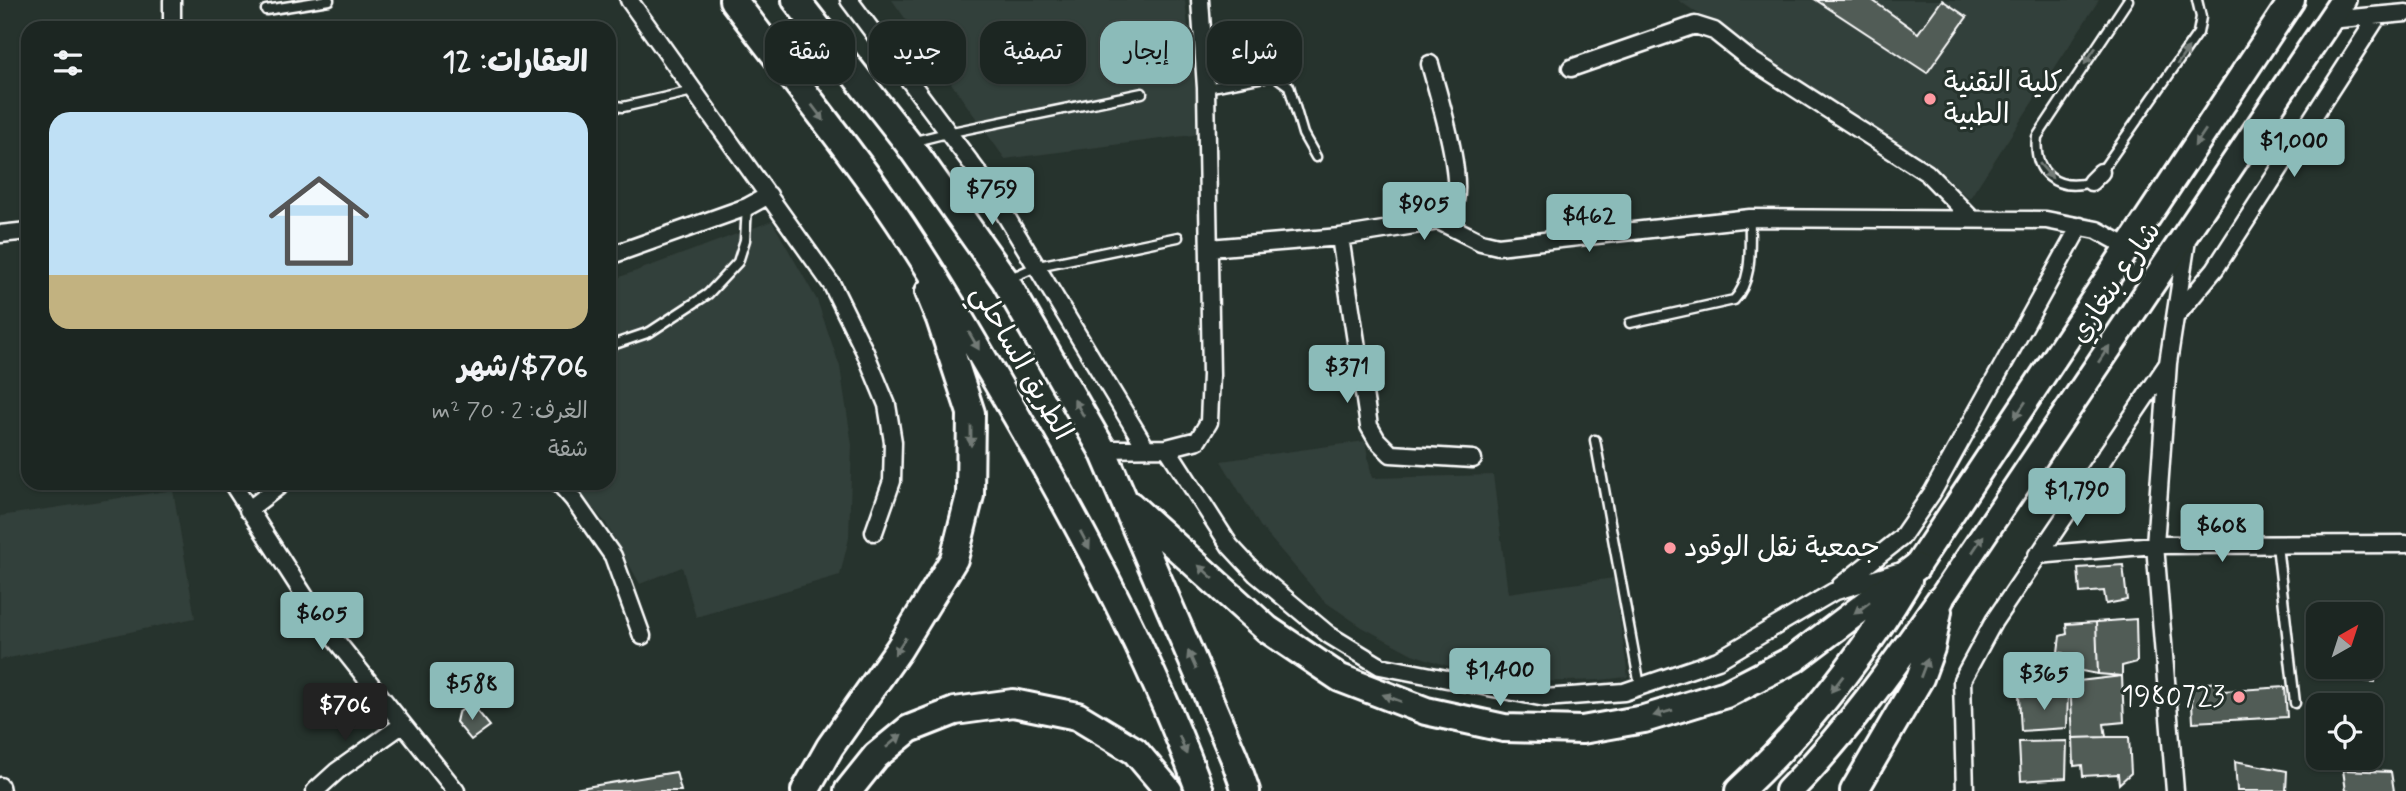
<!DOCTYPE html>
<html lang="ar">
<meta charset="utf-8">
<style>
body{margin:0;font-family:Mynerve,"Playpen Sans Arabic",sans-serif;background:#29322f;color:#f1f3f6;direction:rtl;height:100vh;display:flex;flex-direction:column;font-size:26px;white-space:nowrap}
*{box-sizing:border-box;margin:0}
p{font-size:23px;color:#a0a5a5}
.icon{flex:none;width:38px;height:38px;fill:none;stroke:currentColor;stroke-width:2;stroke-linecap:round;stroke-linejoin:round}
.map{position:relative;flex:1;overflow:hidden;direction:ltr}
.sheet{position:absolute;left:21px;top:21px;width:595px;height:469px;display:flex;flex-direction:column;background:#1c2622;border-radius:21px;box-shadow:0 2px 5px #0004,0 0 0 2px #3a4340;direction:rtl}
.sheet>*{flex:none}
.guide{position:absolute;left:637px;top:21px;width:665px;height:63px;direction:rtl;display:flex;gap:14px}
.needle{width:46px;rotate:39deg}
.buttons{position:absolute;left:2306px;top:602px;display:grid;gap:14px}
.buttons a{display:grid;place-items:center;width:77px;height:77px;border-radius:14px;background:#1c2622;box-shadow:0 2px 5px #0004,0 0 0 2px #3a4340;font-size:35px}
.price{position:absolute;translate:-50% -60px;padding:0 16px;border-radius:7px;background:#8bbbb9;color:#111;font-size:23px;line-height:46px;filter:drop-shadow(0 2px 4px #0008)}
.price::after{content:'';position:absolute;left:50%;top:42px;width:21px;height:16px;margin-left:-10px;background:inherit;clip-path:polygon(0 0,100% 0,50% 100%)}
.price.on{background:#222;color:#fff}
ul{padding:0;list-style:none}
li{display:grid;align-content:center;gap:14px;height:371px;padding:0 28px}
li span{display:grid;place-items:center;height:217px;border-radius:21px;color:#555}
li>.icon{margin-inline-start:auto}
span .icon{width:126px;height:126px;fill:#fffc;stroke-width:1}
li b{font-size:30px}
h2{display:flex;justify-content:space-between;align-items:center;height:84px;padding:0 28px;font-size:30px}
.pill{padding:0 24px;border-radius:21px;background:#1c2622;box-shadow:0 2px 5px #0004,0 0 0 2px #3a4340;font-size:24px;line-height:63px}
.pill.on{background:#8bbbb9;color:#111}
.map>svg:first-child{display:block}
</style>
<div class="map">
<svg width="2406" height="791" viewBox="0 0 2406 791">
<rect width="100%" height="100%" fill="#26332d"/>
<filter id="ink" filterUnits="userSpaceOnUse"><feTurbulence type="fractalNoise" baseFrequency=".0143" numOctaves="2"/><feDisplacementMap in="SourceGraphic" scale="14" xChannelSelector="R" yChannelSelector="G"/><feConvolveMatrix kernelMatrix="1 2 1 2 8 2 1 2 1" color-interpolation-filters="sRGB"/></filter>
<g filter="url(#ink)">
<!-- built -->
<path fill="#333f3a" d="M892 0H1185L1200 134 1005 159Z
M1678 0H2099L1970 198Z
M772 221 817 300 840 367 852 445 849 538 840 575 696 617 682 567 640 584 605 522 570 483H609V281Z
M1365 441 1372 478 1493 475 1508 593 1614 578 1628 677 1599 680 1534 682 1451 667 1412 654 1362 627 1324 601 1260 526 1221 461Z
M173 490 195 618 0 660V516Z"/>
<!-- building -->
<path fill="#515c57" stroke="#fff" stroke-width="2" d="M1816 0H1872L1918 33 1942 0 1967 17 1927 73Z
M2123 565 2127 600 2106 604 2104 591 2080 593 2078 568Z
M2136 619 2137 662 2122 666V676L2098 674 2096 622Z
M2371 621 2381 622V633L2375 632V682L2327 678 2328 667H2371Z
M2096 622 2098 674 2065 668 2063 653 2058 652 2060 636 2067 634 2066 624Z
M2122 676 2124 722 2104 724 2106 737 2073 738 2070 682Z
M2223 682V691L2285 687 2287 717 2193 722 2191 684Z
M2068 693 2067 728 2021 731 2019 696Z
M471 703 490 726 471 740 456 722 458 713Z
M2106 737H2129L2131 773 2119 784 2118 774 2083 776 2082 765 2074 766 2073 738Z
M2067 741 2066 778 2021 781 2019 742Z
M2235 761 2287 771 2286 791H2237Z
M2343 770 2391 772 2394 791H2346Z
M676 772 681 791H562Z"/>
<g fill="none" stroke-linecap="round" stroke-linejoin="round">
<!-- service casing -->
<g stroke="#fff" stroke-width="13">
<path id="service" d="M266 10 329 0
M1206 88 1274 75 1289 86 1303 134 1316 157
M609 105 623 107 693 91
M911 142 947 133 1142 93
M2101 172 2198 33 2201 17 2197 0
M2091 182C2056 192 2033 173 2037 137L2128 0
M1008 279 1038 266 1178 237
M1630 323 1734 300C1754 279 1749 246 1750 218
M609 346 650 332 708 294 738 262 745 240 747 207
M1595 440 1640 686
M2277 545 2295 703"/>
</g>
<!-- minor casing -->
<g stroke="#fff" stroke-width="21">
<path id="minor" d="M629 0 832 285 865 352 887 405 893 442 892 481 874 532
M849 0 986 183 1146 448
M2329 20 2406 13
M172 28V0
M1571 68 1695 25 1714 31 1748 58 1927 173 1972 219
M2091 182 2101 172
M1439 221 1481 242 1498 246 1750 218 2046 220 2097 230 2128 247
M0 234 28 231
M1340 237 1369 426 1377 440 1391 454 1473 459
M1209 248 1340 237 1439 221C1443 218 1450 214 1452 210 1467 184 1438 94 1430 64
M609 256 747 207 769 195
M2177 315 2215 269 2378 16
M1167 448 1230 546 1256 574 1329 635 1380 666 1545 698 1624 692 1718 660 1833 592 1898 572
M1102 449 1167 448 1198 440 1209 422 1211 375 1206 88 1200 0
M232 483 322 623 456 791
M559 483 573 499 613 556 642 636
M248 510 283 483
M2037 555 2155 545 2406 544
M1840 586 1901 538 1932 493 2080 226
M0 786 1 791
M315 791 337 771 402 725
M1965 791 1962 680 1994 621 2167 365
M2175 791 2155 545 2168 363 2187 240"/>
</g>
<!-- primary casing -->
<g stroke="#fff" stroke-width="30">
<path id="primary" d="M1916 567 2292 0
M1940 600 2343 0"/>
</g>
<!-- trunk casing -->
<g stroke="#fff" stroke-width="32">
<path id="trunk" d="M733 0C781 63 831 126 877 190 928 262 972 339 1016 415 1086 537 1152 660 1200 791
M796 0 908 143 1005 280 1102 449 1234 757 1246 791
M1130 505 1267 629 1340 678 1426 711 1504 728 1582 730 1644 719 1726 694 1794 659 1916 567
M805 791 830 747 899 649 954 559 970 495 971 413 940 319 929 292
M848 791 876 756 909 729 955 711 1013 703 1077 716 1135 751 1169 791
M1739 791C1805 729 1862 657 1908 580
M1789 791C1846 733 1893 667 1940 600
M1854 791 1920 678 1931 648 1938 611"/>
</g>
<!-- service -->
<use href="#service" stroke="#26332d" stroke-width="8"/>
<!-- minor -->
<use href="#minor" stroke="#26332d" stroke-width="16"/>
<!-- primary -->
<use href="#primary" stroke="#26332d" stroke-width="24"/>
<!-- trunk -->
<use href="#trunk" stroke="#26332d" stroke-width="26"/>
</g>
<!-- one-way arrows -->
<defs><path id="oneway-solid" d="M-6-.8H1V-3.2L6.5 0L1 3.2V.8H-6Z" transform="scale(1.75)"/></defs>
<g fill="#727a76">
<use href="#oneway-solid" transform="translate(2090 56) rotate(124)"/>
<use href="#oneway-solid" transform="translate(2183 56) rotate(-55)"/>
<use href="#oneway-solid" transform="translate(818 113) rotate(53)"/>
<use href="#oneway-solid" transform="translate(2200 138) rotate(124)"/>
<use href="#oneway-solid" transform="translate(2046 171) rotate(49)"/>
<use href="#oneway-solid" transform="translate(974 341) rotate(60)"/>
<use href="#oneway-solid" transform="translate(2104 354) rotate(-56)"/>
<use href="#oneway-solid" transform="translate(1079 408) rotate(-120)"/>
<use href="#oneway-solid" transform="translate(2020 410) rotate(124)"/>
<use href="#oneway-solid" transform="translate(971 436) rotate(90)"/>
<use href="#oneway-solid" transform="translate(1085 540) rotate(62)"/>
<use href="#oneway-solid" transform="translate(1978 544) rotate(-56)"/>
<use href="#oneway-solid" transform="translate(1206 572) rotate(-138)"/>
<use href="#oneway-solid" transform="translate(1862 608) rotate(143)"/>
<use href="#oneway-solid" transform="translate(900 646) rotate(123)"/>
<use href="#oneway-solid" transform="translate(1192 660) rotate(-114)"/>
<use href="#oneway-solid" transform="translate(1924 668) rotate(-69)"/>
<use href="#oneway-solid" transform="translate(1837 684) rotate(127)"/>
<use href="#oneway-solid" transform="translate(1392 698) rotate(-159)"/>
<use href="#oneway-solid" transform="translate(1663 713) rotate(164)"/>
<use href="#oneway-solid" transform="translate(894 741) rotate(-40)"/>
<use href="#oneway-solid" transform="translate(1183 745) rotate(68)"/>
</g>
</g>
<!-- markers -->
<g fill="#ff9aa2" stroke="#26332d" stroke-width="2.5">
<circle cx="1930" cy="99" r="7"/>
<circle cx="1670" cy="548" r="7"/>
<circle cx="2239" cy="697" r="7"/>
</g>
<g text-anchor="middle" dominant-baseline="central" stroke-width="6" stroke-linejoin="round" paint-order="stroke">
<!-- poi labels -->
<g font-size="28" fill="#fff" stroke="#26332d" text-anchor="start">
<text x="1944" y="83">كلية التقنية<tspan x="1944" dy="32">الطبية</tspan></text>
<text x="1684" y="548">جمعية نقل الوقود</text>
<text x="2225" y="697" text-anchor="end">1980723</text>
</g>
<!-- street labels -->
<g font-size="28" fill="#fff" stroke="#26332d">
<text transform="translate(2116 283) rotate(-56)">شارع بنغازي</text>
<text transform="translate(1021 363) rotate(60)">الطريق الساحلي</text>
</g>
</g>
</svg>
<div class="buttons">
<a><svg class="needle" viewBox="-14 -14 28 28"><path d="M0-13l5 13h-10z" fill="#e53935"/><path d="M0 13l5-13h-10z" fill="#a0a5a5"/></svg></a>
<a><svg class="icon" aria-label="locate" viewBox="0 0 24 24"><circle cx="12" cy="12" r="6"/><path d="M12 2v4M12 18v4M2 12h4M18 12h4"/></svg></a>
</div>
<b class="price" style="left:2294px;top:179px">$1,000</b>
<b class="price" style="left:992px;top:227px">$759</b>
<b class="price" style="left:1424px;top:242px">$905</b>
<b class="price" style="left:1589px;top:254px">$462</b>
<b class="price" style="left:1347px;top:405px">$371</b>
<b class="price" style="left:2077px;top:528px">$1,790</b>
<b class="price" style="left:2222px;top:564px">$608</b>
<b class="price" style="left:322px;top:652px">$605</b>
<b class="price" style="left:1500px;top:708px">$1,400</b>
<b class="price" style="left:2044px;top:712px">$365</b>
<b class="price" style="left:472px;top:722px">$588</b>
<b class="price on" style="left:345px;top:743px">$706</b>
<div class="guide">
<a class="pill">شراء</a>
<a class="pill on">إيجار</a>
<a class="pill">تصفية</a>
<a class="pill">جديد</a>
<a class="pill">شقة</a>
</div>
<section class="sheet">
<h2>العقارات: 12<svg class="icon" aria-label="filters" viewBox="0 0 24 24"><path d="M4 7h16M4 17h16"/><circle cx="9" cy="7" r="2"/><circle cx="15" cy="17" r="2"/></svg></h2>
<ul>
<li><span style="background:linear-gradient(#bfe0f5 75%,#c2b280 0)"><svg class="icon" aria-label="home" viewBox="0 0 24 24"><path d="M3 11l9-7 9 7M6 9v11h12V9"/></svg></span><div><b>$706/شهر</b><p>الغرف: 2 · 70 m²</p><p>شقة</p></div></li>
</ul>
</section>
</div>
